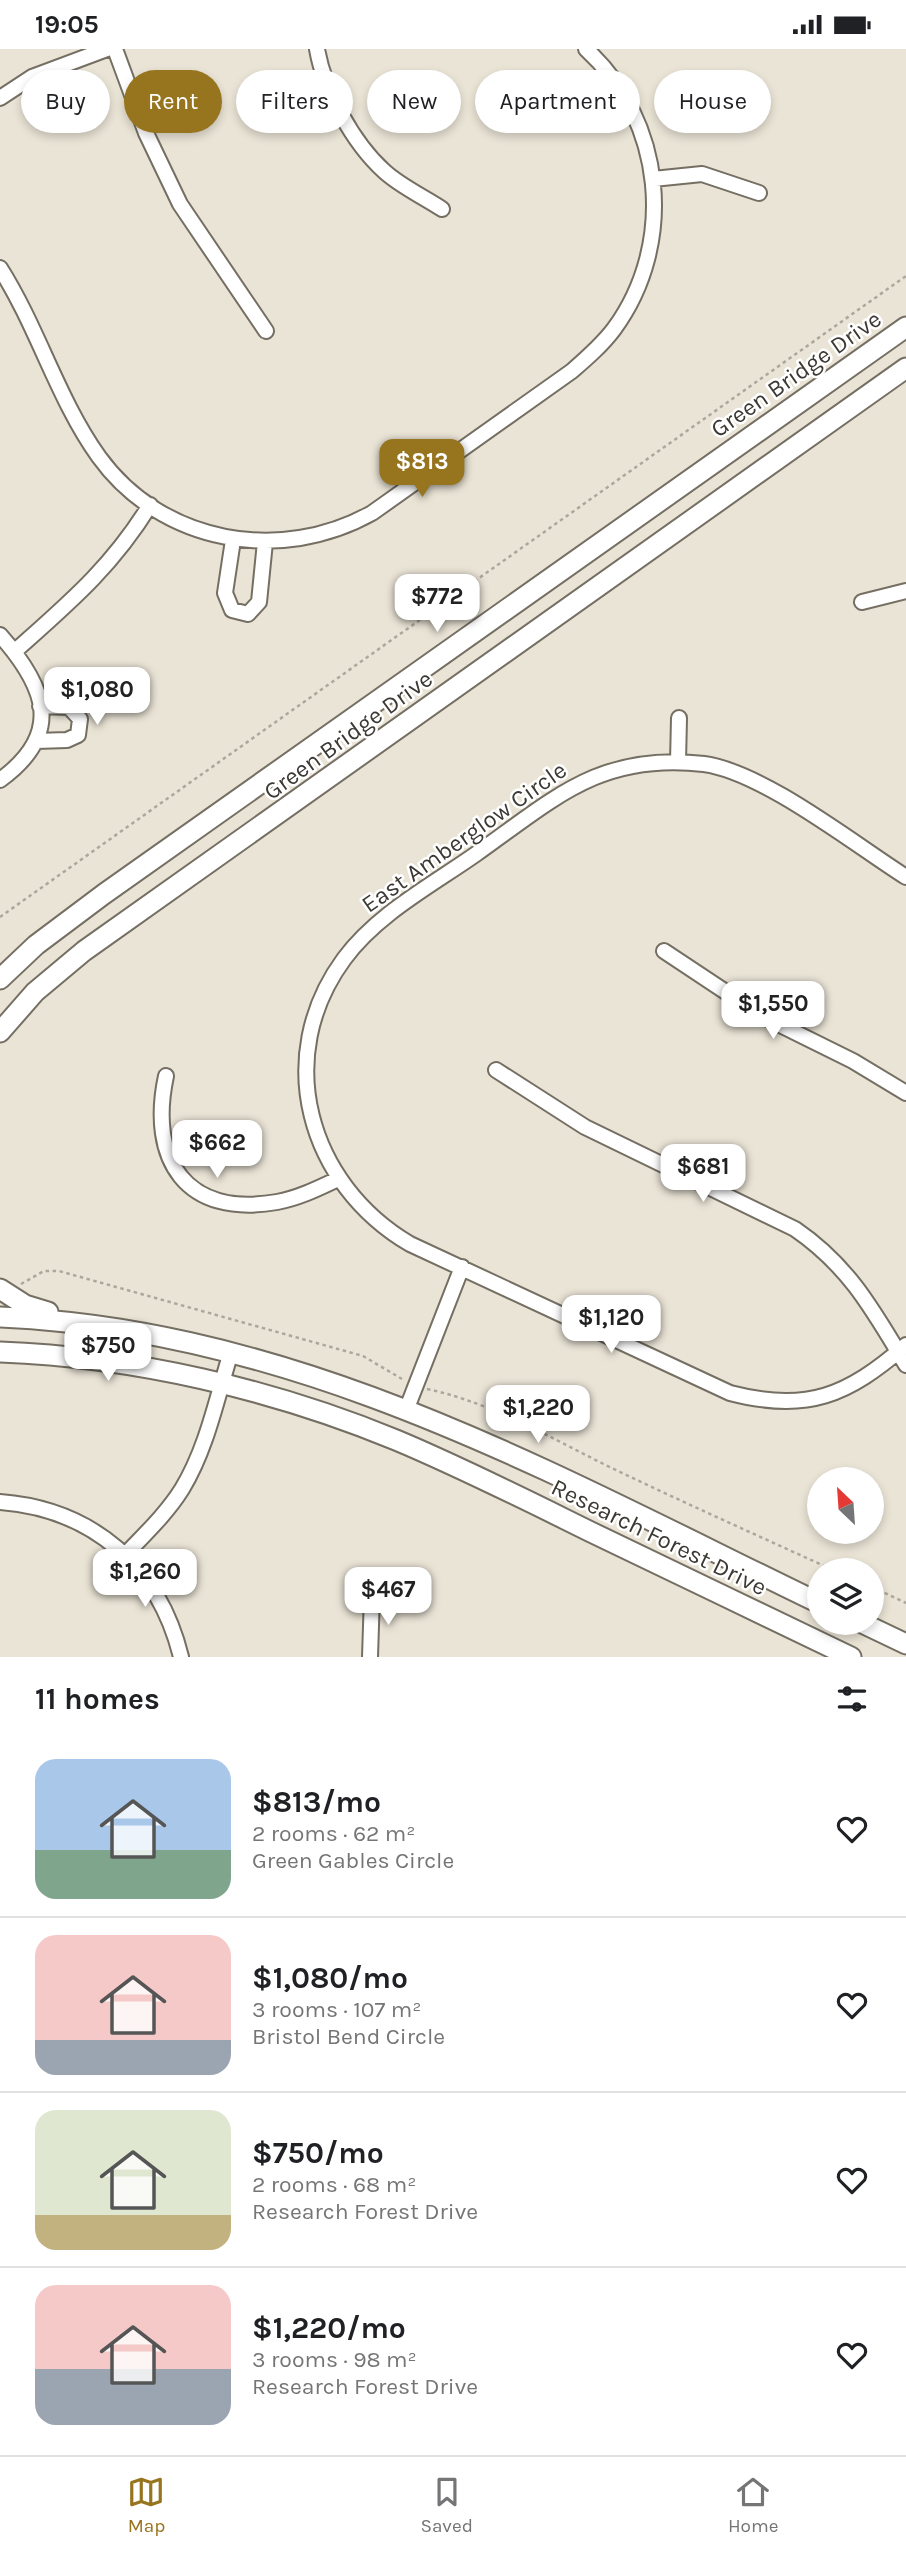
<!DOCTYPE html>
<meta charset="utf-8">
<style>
body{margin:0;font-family:Karla,sans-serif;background:#f6f6f6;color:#202124;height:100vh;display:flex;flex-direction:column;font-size:26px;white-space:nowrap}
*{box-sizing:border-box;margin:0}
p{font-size:23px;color:#757577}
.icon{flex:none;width:38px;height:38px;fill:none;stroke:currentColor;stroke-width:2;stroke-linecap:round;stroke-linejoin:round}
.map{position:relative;height:1608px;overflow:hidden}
.panel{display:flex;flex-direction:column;background:#fff;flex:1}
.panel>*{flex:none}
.guide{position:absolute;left:21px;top:21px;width:864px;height:63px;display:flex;gap:14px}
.needle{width:46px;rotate:335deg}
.buttons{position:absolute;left:807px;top:1418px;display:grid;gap:14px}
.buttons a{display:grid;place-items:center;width:77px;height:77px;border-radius:50%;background:#fff;box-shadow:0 4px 10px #0003;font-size:35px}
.price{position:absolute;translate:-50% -60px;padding:0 16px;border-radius:14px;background:#fff;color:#222;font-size:23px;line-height:46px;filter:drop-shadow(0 2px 4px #0008)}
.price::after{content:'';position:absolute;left:50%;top:42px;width:21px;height:16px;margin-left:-10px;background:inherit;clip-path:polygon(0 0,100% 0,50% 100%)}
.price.active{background:#97741e;color:#fff}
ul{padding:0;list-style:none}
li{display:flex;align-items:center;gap:21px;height:175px;padding:0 35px}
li+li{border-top:2px solid #e0e0e0}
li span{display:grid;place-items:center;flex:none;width:196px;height:140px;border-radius:21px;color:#555}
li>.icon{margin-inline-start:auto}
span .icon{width:84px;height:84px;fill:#fffc;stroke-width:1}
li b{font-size:30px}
h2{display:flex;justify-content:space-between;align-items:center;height:84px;padding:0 35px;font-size:30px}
.chip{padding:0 24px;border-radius:32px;background:#fff;box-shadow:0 4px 10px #0003;font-size:24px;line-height:63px}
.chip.active{background:#97741e;color:#fff}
.status{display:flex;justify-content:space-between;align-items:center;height:49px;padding:0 35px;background:#fff;direction:ltr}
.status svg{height:19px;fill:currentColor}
.menu{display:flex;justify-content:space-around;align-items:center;height:98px;border-top:2px solid #e0e0e0;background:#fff;font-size:19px;color:#757577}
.menu a{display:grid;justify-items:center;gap:4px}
.menu .active{color:#97741e}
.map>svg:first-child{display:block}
</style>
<div class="status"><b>19:05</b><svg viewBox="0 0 49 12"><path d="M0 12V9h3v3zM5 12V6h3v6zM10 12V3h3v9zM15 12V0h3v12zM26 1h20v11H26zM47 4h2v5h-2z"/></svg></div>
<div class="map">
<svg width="906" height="1608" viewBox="0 0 906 1608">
<rect width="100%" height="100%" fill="#eae4d6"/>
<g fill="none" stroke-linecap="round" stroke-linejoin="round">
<!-- street casing -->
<g stroke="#756f63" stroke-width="18">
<path id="street" d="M115 0 146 84 180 155 266 282
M317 0C324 41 353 94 384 122 400 137 424 148 442 160
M0 49 32 28 107 0
M653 130 702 125 759 144
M0 219C38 279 58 351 99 408 162 495 281 515 372 464L572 322C587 309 602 296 614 280 677 194 664 71 586 0
M233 491 225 544 232 561 248 565 259 553 265 493
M862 553 906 542
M0 586C45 637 65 684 0 731
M14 603C69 554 111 519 150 456
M36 692 67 691 78 686 80 670 69 658 40 657
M678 713 679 669
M906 828C854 795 763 723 704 715 601 703 555 749 476 805 432 836 377 865 344 910 272 1008 308 1135 410 1195L730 1344C807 1364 847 1347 906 1296
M664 902 762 967 853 1012 906 1044
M496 1021 585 1078 795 1180C849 1217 873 1261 906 1316
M166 1027C148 1111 186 1169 277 1153 299 1149 319 1139 338 1130
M407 1359 462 1218
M0 1453C93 1460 159 1518 181 1608
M126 1505C146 1484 167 1464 182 1440 207 1399 217 1348 231 1303
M370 1608 372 1546"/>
</g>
<!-- secondary casing -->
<g stroke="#756f63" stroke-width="23">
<path id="secondary" d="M0 930 36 896 104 845 906 278
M0 983 35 943 84 902 906 319
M0 1240 25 1256 48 1263
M0 1268C301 1281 554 1426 819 1554
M0 1303C134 1308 272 1340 396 1391 463 1419 528 1452 593 1484 679 1525 765 1567 851 1608
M860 1573 906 1595"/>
</g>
<!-- path -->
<path stroke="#aca79c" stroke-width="2.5" stroke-dasharray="3.5 3.5" stroke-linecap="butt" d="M0 868 906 227
M21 1235 44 1222H59L363 1307 402 1330
M427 1340C497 1355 555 1392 618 1422 689 1456 761 1488 833 1521
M872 1538 906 1554"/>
<!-- street -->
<use href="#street" stroke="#fff" stroke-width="14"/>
<!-- secondary -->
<use href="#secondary" stroke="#fff" stroke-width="19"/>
</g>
<g text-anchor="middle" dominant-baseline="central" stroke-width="5" stroke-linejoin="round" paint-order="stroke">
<!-- street labels -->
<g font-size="24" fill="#3c3934" stroke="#fff">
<text transform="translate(796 325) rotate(-35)">Green Bridge Drive</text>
<text transform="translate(348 686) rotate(-36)">Green Bridge Drive</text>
<text transform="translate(464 788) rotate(-35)">East Amberglow Circle</text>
<text transform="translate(659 1488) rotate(26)">Research Forest Drive</text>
</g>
</g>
</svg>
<div class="buttons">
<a><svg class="needle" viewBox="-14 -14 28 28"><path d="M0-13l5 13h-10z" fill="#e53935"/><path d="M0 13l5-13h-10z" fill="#757577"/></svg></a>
<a><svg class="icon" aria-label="layers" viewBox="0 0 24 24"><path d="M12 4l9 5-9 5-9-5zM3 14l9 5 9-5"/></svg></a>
</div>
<b class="price active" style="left:422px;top:450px">$813</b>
<b class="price" style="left:437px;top:585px">$772</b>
<b class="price" style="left:97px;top:678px">$1,080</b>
<b class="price" style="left:773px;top:992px">$1,550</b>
<b class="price" style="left:217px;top:1131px">$662</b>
<b class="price" style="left:703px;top:1155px">$681</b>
<b class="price" style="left:611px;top:1306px">$1,120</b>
<b class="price" style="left:108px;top:1334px">$750</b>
<b class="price" style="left:538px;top:1396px">$1,220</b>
<b class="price" style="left:145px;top:1560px">$1,260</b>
<b class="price" style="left:388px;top:1578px">$467</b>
<div class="guide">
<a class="chip">Buy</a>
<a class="chip active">Rent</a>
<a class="chip">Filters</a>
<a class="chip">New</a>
<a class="chip">Apartment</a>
<a class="chip">House</a>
</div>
</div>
<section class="panel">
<h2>11 homes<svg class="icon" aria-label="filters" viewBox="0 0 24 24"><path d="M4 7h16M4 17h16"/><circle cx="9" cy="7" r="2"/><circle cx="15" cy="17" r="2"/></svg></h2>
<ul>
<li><span style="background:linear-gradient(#a9c7e8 65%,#7fa58c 0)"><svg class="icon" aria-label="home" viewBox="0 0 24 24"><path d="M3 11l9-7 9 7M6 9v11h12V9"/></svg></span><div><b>$813/mo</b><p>2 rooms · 62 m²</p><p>Green Gables Circle</p></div><svg class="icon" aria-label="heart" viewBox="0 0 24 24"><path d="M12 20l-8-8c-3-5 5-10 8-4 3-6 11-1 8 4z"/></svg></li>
<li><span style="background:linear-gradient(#f6c9c9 75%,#9aa5b1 0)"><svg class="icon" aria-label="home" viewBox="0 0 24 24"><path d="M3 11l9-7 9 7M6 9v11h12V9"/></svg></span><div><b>$1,080/mo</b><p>3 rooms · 107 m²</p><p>Bristol Bend Circle</p></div><svg class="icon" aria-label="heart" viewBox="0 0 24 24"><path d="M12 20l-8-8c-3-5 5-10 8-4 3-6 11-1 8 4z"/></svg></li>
<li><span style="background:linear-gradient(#dfe7d0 75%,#c2b280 0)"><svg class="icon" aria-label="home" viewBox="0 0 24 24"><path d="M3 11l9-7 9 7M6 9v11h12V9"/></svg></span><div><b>$750/mo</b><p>2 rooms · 68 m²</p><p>Research Forest Drive</p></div><svg class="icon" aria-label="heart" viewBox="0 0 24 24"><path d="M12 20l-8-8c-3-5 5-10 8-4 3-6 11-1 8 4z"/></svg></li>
<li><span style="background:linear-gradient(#f6c9c9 60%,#9aa5b1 0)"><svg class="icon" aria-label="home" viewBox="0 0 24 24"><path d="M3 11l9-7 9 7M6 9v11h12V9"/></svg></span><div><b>$1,220/mo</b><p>3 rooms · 98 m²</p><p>Research Forest Drive</p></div><svg class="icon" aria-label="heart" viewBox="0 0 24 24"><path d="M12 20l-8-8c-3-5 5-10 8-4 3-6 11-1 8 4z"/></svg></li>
</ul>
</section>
<nav class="menu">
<a class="active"><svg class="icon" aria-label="map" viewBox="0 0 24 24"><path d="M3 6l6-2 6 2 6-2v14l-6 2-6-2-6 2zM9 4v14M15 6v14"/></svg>Map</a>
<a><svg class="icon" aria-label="saved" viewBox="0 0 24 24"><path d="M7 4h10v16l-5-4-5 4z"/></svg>Saved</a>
<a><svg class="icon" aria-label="home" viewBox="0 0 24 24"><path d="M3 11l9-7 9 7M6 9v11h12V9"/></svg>Home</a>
</nav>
